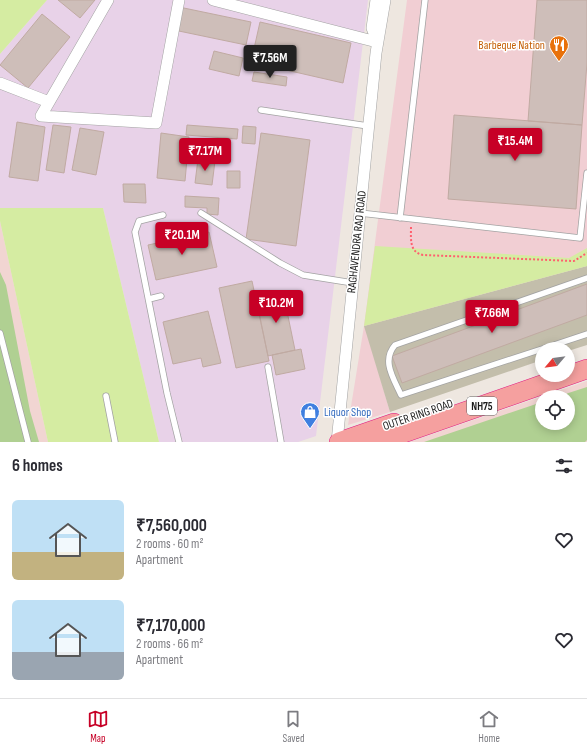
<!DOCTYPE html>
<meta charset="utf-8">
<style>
body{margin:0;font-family:"Sofia Sans Condensed",sans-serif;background:#f2f2f3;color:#2b2b33;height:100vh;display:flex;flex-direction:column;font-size:15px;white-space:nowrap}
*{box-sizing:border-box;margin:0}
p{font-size:13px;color:#7c7c81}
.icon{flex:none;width:22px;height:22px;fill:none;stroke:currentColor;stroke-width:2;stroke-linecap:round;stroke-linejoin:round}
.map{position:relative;height:442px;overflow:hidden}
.details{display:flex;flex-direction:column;background:#fff;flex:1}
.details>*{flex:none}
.needle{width:26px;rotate:241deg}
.fabs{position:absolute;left:535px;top:342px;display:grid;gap:8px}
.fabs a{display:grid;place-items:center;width:40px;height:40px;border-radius:50%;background:#fff;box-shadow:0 2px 10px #0003;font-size:20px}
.price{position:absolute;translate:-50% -34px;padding:0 9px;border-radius:4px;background:#c70026;color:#fff;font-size:13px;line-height:26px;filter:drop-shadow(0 1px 2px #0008)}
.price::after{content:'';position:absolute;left:50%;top:24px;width:12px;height:9px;margin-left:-6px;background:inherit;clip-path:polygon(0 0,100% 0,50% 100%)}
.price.current{background:#222;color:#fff}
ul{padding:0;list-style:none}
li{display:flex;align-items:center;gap:12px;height:100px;padding:0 12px}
li span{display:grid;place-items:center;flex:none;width:112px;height:80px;border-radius:6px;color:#555}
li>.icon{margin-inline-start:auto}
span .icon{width:48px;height:48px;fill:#fffc;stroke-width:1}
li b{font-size:17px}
h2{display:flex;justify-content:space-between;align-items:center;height:48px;padding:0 12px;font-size:17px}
.dock{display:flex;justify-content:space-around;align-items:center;height:56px;border-top:1px solid #e1e1e2;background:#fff;font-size:11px;color:#7c7c81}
.dock a{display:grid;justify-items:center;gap:2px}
.dock .current{color:#c70026}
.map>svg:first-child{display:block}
</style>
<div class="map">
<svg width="587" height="442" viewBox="0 0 587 442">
<rect width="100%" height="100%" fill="#eee7e0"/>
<!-- commercial -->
<path fill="#f1ced3" d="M407 0H587V266L365 326 390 412 348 425 364 326Z"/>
<!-- industrial -->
<path fill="#e8d2e8" d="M47 0H368L316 436 298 442H159L103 208H0V54Z"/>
<!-- military -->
<path fill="#f1d5d2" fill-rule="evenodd" d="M0 221 48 442H0Z
M587 381V442H409ZM542 397H568V423H542Z"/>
<!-- construction -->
<path fill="#c3beab" d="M587 266V345L568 351V349H542V360L390 412 364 326Z"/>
<!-- grass -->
<path fill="#d5eca2" d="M0 0H47L0 54Z
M0 208H103L159 442H48L0 221Z
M375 246 569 258 587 248V266L364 326Z"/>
<!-- forest -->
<path fill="#b0d092" d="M0 272 6 285 30 411 39 442H0Z
M587 387V440L585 442H424L542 402V423H568V397H556Z"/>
<!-- building -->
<path fill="#cebeb9" stroke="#c0aaa2" d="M58 0H95L80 18Z
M537 0H587V63L582 125 528 121Z
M179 7 251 22 246 45 174 30Z
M42 14 70 37 28 88 0 65Z
M260 22 351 43 343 83 251 62Z
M214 51 243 58 239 76 209 69Z
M254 72 287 77 286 86 252 81Z
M454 115 582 125 576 209 448 199Z
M17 122 45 127 38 181 9 177Z
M53 125 71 127 64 173 46 170Z
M187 125 238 129 237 139 186 135Z
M243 126 256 127 255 144 242 143Z
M80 128 104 132 96 175 72 170Z
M161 133 189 137 185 181 157 178Z
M261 133 310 140 296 246 246 239Z
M198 159 215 161 212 185 195 183Z
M227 171H240V188H227Z
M123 184H145L146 203 124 202Z
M185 196 219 198 218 215 207 214V208L185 207Z
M209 232 217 267 156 280 148 245Z
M252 281 269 361 236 368 219 288Z
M587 284V315L402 383 392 356Z
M283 292 295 350 268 356 256 298Z
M208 311 221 363 203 367 201 358 173 364 163 322Z
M301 349 305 369 276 375 272 355Z"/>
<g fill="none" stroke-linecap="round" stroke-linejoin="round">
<!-- service casing -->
<g stroke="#a3a3a3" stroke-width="7">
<path id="service" d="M261 110 368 126
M201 213 280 263 303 275 353 283
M360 213 580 238 587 173
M163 215 139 221 135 232 167 393 179 442
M400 218 425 0
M149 299 161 296
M0 333 28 442
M542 349 401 395C394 379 381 361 395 345L587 278
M542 349 587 334
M268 367 281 442
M106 396 115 442"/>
</g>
<!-- minor casing -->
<g stroke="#a3a3a3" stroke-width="12">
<path id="minor" d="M108 0 41 116 156 123 179 0
M213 0 377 42
M376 0 372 28 376 38
M0 83 49 102
M337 442 376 53 385 0"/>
</g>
<!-- trunk casing -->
<g stroke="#e01983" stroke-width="20">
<path id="trunk" d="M339 442 394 423
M378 442 587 369"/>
</g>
<!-- path -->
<path stroke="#ff606e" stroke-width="2" stroke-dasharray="2 2" stroke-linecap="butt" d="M411 227C411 239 409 252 423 255L574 261 587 253"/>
<!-- service -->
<use href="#service" stroke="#fff" stroke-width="5.5"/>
<!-- minor -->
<use href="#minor" stroke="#fff" stroke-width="11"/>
<!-- trunk -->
<use href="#trunk" stroke="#f5a09f" stroke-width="19"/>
</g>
<!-- icons -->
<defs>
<g id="restaurant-pin" transform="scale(1)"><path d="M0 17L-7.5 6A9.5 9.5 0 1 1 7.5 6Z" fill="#e8710a" stroke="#fff"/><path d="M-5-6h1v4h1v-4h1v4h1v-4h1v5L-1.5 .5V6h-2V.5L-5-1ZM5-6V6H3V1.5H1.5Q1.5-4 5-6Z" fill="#fff"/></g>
<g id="shop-pin" transform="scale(1)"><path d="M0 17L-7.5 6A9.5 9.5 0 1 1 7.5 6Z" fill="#3f7fe0" stroke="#fff"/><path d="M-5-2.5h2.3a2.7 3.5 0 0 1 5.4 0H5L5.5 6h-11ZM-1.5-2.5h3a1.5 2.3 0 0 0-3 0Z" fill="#fff"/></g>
</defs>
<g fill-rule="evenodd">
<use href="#restaurant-pin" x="559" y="45"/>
<use href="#shop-pin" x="310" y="412"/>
</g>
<g text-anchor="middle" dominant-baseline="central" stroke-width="3" stroke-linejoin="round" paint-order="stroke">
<!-- shield labels -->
<rect fill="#fff" stroke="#606060" stroke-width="1" x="467" y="397" width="30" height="18" rx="3"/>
<g font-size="11" font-weight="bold" fill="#1c1c1c">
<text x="482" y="406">NH75</text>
</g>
<!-- food labels -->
<g font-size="12" fill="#c56008" stroke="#fff" text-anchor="end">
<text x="545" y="45">Barbeque Nation</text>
</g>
<!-- street labels -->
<g font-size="12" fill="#1c1c1c" stroke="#fff">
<text transform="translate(357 242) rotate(-84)">RAGHAVENDRA RAO ROAD</text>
<text transform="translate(418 415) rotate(-19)">OUTER RING ROAD</text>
</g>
<!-- shop labels -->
<g font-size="12" fill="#366cbe" stroke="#fff" text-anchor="start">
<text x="324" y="412">Liquor Shop</text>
</g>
</g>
</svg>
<div class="fabs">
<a><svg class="needle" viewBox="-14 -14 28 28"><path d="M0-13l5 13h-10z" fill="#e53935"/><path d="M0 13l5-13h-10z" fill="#7c7c81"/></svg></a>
<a><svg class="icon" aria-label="locate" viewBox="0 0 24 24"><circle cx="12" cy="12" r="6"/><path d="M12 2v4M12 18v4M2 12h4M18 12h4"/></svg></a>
</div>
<b class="price current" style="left:270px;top:79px">₹7.56M</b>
<b class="price" style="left:515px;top:162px">₹15.4M</b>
<b class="price" style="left:205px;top:172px">₹7.17M</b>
<b class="price" style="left:182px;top:256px">₹20.1M</b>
<b class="price" style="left:276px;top:324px">₹10.2M</b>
<b class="price" style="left:492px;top:334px">₹7.66M</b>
</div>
<section class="details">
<h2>6 homes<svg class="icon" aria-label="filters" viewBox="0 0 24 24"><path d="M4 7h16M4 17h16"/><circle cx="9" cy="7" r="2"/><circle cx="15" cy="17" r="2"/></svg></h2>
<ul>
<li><span style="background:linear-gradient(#bfe0f5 65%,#c2b280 0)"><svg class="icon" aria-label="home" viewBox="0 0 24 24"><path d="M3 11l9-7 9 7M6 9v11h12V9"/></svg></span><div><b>₹7,560,000</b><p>2 rooms · 60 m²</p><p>Apartment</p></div><svg class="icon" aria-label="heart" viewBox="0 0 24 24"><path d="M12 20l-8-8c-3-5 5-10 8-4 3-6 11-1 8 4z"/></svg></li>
<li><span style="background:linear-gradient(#bfe0f5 65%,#9aa5b1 0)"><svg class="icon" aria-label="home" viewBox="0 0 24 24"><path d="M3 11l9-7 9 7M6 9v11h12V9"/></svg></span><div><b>₹7,170,000</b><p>2 rooms · 66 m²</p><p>Apartment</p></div><svg class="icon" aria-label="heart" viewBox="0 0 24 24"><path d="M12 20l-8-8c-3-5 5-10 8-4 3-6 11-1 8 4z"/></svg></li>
</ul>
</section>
<nav class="dock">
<a class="current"><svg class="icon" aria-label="map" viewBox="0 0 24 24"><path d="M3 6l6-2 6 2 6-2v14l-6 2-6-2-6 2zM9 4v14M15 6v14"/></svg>Map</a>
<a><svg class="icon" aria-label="saved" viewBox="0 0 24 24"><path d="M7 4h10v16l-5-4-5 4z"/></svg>Saved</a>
<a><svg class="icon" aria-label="home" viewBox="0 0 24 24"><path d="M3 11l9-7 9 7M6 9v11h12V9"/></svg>Home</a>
</nav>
